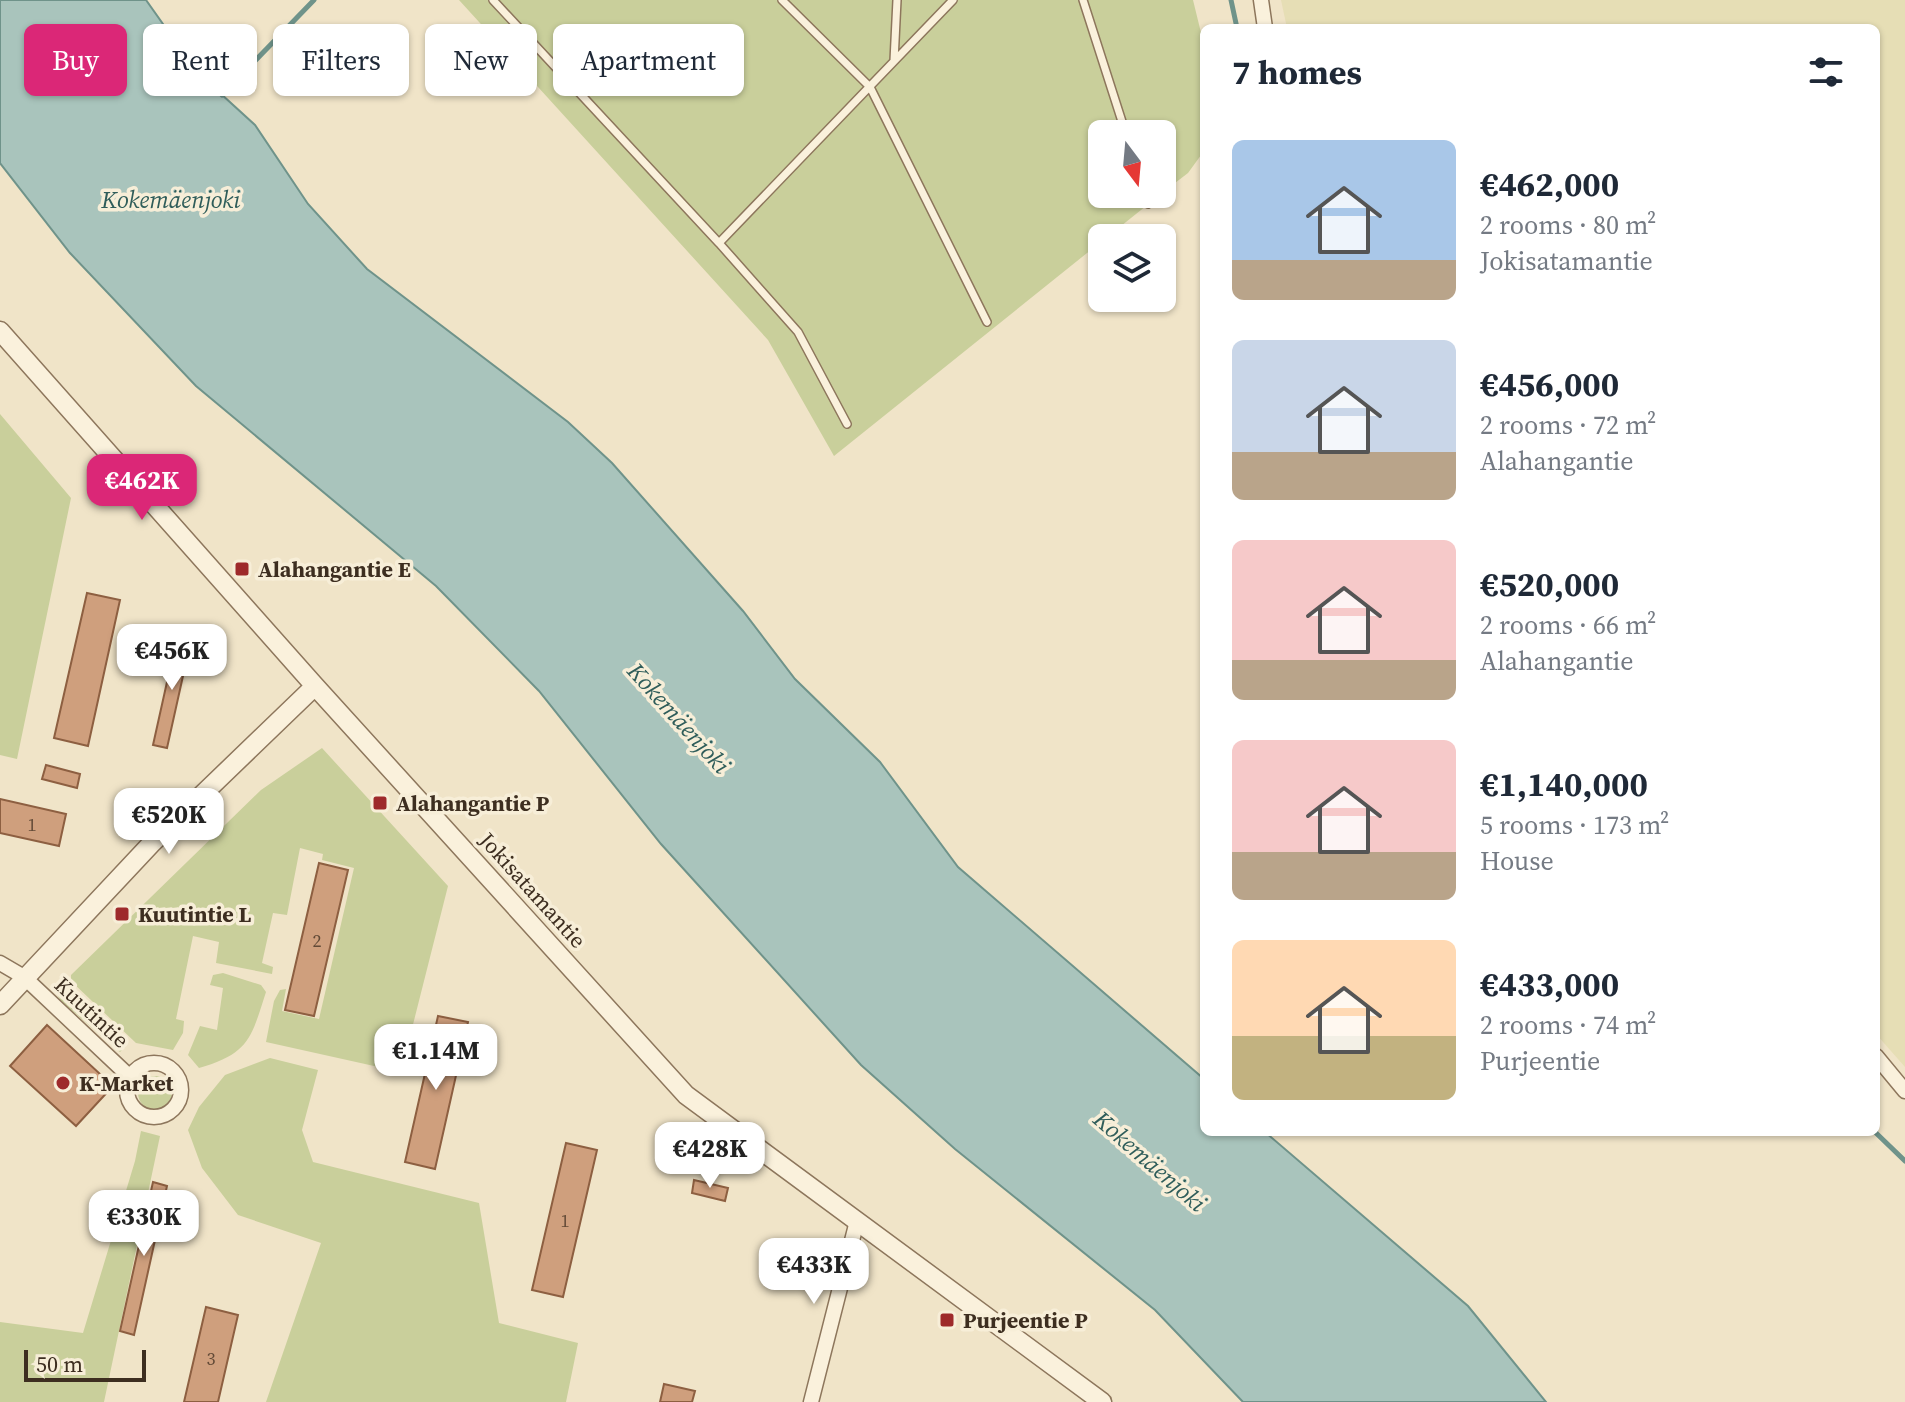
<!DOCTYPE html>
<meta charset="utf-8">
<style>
body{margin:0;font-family:"Source Serif 4",serif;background:#f6f6f7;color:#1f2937;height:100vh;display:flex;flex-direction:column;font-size:30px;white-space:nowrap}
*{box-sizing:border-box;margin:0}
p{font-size:26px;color:#747a83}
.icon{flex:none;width:44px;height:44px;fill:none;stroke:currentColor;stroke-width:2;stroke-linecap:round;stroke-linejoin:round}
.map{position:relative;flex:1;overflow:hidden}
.panel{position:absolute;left:1200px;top:24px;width:680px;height:1112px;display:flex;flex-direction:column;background:#fff;border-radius:12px;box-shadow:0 2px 6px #0004}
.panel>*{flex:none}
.guide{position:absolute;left:24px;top:24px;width:760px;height:72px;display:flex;gap:16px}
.needle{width:52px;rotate:164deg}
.buttons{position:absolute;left:1088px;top:120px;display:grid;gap:16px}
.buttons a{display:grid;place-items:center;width:88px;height:88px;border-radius:12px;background:#fff;box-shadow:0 2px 6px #0004;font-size:40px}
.scale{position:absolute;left:24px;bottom:20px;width:122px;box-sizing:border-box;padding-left:8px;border:4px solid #3d2e20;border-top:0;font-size:22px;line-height:28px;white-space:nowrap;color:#3d2e20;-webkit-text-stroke:6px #f7eed8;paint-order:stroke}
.price{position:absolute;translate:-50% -68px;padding:0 18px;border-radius:16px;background:#fff;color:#222;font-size:26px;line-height:52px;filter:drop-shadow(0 2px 4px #0008)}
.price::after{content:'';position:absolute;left:50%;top:48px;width:24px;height:18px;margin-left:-12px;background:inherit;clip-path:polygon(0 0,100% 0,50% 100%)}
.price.selected{background:#db2777;color:#fff}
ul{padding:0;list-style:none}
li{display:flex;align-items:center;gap:24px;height:200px;padding:0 32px}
li span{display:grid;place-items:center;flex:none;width:224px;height:160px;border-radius:12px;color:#555}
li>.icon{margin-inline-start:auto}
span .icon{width:96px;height:96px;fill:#fffc;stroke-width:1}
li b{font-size:34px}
h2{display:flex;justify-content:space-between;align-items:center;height:96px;padding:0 32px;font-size:34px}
.chip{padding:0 28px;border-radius:12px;background:#fff;box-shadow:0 2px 6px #0004;font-size:28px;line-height:72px}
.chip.selected{background:#db2777;color:#fff}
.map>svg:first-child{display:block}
</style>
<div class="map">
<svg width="1905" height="1402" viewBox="0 0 1905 1402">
<rect width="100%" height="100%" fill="#f0e4c8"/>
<!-- farmland -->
<path fill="#e6deb5" d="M1281 0H1905V1067L1876 1034V28H1287Z"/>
<!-- green -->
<path fill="#c9cf9b" d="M459 0H1193L1204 45V151L1188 173 1162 193V134H1102V194H1161L1106 238H1102V241L834 456 768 340Z
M0 414 71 498 17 759 0 755Z
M322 748 448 886 401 1072 266 1042 274 1001 280 990 286 989 282 1011 319 1019 354 868 322 860 323 854 300 848 287 915 273 913 262 963 273 967 272 974 216 963 219 942 193 936 176 1019 184 1021 183 1033 173 1050 136 1043 71 981V975L261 790Z
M223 973 261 985 266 992C251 1038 250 1053 199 1068L188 1055 200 1026 217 1030 223 988 210 985 213 975Z
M64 988 122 1043 124 1048 120 1052 61 1001 56 993Z
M270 1058 318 1070 302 1130 313 1162 479 1203 499 1323 578 1343 566 1402H266L321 1243 238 1215 202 1168 188 1130 199 1107 225 1075Z
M138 1093a17 17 0 1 1 34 0a17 17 0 1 1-34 0Z
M141 1131 160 1136 104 1402H0V1322L83 1333 135 1161Z"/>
<!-- water -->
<path fill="#a9c4bc" stroke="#6f938a" stroke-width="2" d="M0 0H146L197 72 255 125 308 204 367 269 568 422 612 463 743 611 795 679 880 762 958 867 1204 1079V1132H1265L1468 1306 1546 1402H1243L1155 1310 955 1149 861 1065 661 844 539 691 436 586 196 386 70 253 0 163Z"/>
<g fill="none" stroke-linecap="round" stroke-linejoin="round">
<!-- stream -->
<path stroke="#6f938a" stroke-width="5" d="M1231 0 1237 28
M222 95 314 0
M1875 1132 1905 1161"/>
</g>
<!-- building -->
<path fill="#cf9f7d" stroke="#8d5f41" stroke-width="2" d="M87 593 120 600 88 746 54 738Z
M177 637 191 640 167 748 153 745Z
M46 765 80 774 77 788 42 779Z
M0 799 66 814 59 846 0 833Z
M319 863 348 870 314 1016 285 1010Z
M438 1016 468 1022 435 1169 405 1162Z
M47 1025 113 1086 76 1126 10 1066Z
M566 1143 597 1150 563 1297 532 1290Z
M694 1180 728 1188 725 1201 692 1193Z
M153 1182 167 1186 134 1335 120 1331Z
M206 1307 238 1315 218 1402H184Z
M664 1384 695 1391 692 1402H660Z"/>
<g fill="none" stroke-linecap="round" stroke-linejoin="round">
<!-- service casing -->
<g stroke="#8d765c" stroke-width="10">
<path id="service" d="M493 0 719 243 953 0
M782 0 870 87 987 322
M1083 0 1126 134
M894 61 897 0
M1144 194 1148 204
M719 243 798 332 847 424"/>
</g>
<!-- minor casing -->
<g stroke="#8d765c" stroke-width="17">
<path id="minor" d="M1261 0 1265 28
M0 963 24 977 130 1077
M1876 1056 1905 1091
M127 1090a27 27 0 1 1 54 0a27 27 0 1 1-54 0Z
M811 1402 857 1221"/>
</g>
<!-- tertiary casing -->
<g stroke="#8d765c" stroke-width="21">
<path id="tertiary" d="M0 331 315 686 686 1095 1102 1402
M0 1005 151 844 315 686"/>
</g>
<!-- service -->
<use href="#service" stroke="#faf1dc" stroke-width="7"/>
<!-- minor -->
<use href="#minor" stroke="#faf1dc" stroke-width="14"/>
<!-- tertiary -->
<use href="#tertiary" stroke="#faf1dc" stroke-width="18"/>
</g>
<!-- markers -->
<g fill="#9e2a2b" stroke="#f7eed8" stroke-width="3">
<rect x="234" y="561" width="16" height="16" rx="4"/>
<rect x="372" y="795" width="16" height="16" rx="4"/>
<rect x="114" y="906" width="16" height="16" rx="4"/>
<circle cx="63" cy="1083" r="8"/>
<rect x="939" y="1312" width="16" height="16" rx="4"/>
</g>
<g text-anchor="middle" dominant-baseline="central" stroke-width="7" stroke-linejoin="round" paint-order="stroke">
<!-- number labels -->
<g font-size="18" fill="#624a37">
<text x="32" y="824">1</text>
<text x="317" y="940">2</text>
<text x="565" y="1220">1</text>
<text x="211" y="1358">3</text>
</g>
<!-- poi labels -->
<g font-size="22" font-weight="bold" fill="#3d2e20" stroke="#f7eed8" text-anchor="start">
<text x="258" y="569">Alahangantie E</text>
<text x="396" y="803">Alahangantie P</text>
<text x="138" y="914">Kuutintie L</text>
<text x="79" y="1083">K-Market</text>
<text x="963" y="1320">Purjeentie P</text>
</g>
<!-- street labels -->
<g font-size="22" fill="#3d2e20" stroke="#f7eed8">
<text transform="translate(533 890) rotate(48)">Jokisatamantie</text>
<text transform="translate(92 1012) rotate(43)">Kuutintie</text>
</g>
<!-- water labels -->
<g font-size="24" font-style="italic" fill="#2f5d5a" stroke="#f7eed8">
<text x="171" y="199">Kokemäenjoki</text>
<text transform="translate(679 718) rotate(48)">Kokemäenjoki</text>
<text transform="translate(1150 1161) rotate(41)">Kokemäenjoki</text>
</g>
</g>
</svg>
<div class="buttons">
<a><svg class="needle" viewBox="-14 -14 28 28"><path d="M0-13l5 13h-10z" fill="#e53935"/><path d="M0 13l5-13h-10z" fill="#747a83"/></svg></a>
<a><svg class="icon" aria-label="layers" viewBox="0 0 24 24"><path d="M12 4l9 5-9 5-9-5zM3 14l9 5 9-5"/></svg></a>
</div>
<div class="scale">50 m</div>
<b class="price selected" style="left:142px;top:522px">€462K</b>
<b class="price" style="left:172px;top:692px">€456K</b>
<b class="price" style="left:169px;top:856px">€520K</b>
<b class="price" style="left:436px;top:1092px">€1.14M</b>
<b class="price" style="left:710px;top:1190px">€428K</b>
<b class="price" style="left:144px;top:1258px">€330K</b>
<b class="price" style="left:814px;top:1306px">€433K</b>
<div class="guide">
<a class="chip selected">Buy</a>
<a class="chip">Rent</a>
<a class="chip">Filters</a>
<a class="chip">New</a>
<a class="chip">Apartment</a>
</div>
<section class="panel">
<h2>7 homes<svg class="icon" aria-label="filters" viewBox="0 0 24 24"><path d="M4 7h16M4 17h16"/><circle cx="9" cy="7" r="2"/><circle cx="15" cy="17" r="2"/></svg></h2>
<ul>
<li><span style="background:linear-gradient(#a9c7e8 75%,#b9a48a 0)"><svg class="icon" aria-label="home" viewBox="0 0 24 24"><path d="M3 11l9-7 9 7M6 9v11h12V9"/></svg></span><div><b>€462,000</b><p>2 rooms · 80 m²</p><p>Jokisatamantie</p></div></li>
<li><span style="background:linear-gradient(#c9d6e8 70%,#b9a48a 0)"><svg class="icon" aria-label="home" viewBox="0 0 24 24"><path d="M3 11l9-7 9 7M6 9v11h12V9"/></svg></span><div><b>€456,000</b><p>2 rooms · 72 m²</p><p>Alahangantie</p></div></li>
<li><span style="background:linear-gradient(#f6c9c9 75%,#b9a48a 0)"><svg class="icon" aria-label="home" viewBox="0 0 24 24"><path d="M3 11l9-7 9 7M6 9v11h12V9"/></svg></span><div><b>€520,000</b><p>2 rooms · 66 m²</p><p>Alahangantie</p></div></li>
<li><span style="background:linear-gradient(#f6c9c9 70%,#b9a48a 0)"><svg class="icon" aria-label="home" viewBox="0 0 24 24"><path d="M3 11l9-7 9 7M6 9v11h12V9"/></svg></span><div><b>€1,140,000</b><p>5 rooms · 173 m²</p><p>House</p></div></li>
<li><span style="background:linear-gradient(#ffd9b3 60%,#c2b280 0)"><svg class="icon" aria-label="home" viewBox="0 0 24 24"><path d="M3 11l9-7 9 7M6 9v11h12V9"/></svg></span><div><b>€433,000</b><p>2 rooms · 74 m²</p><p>Purjeentie</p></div></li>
</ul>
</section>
</div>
